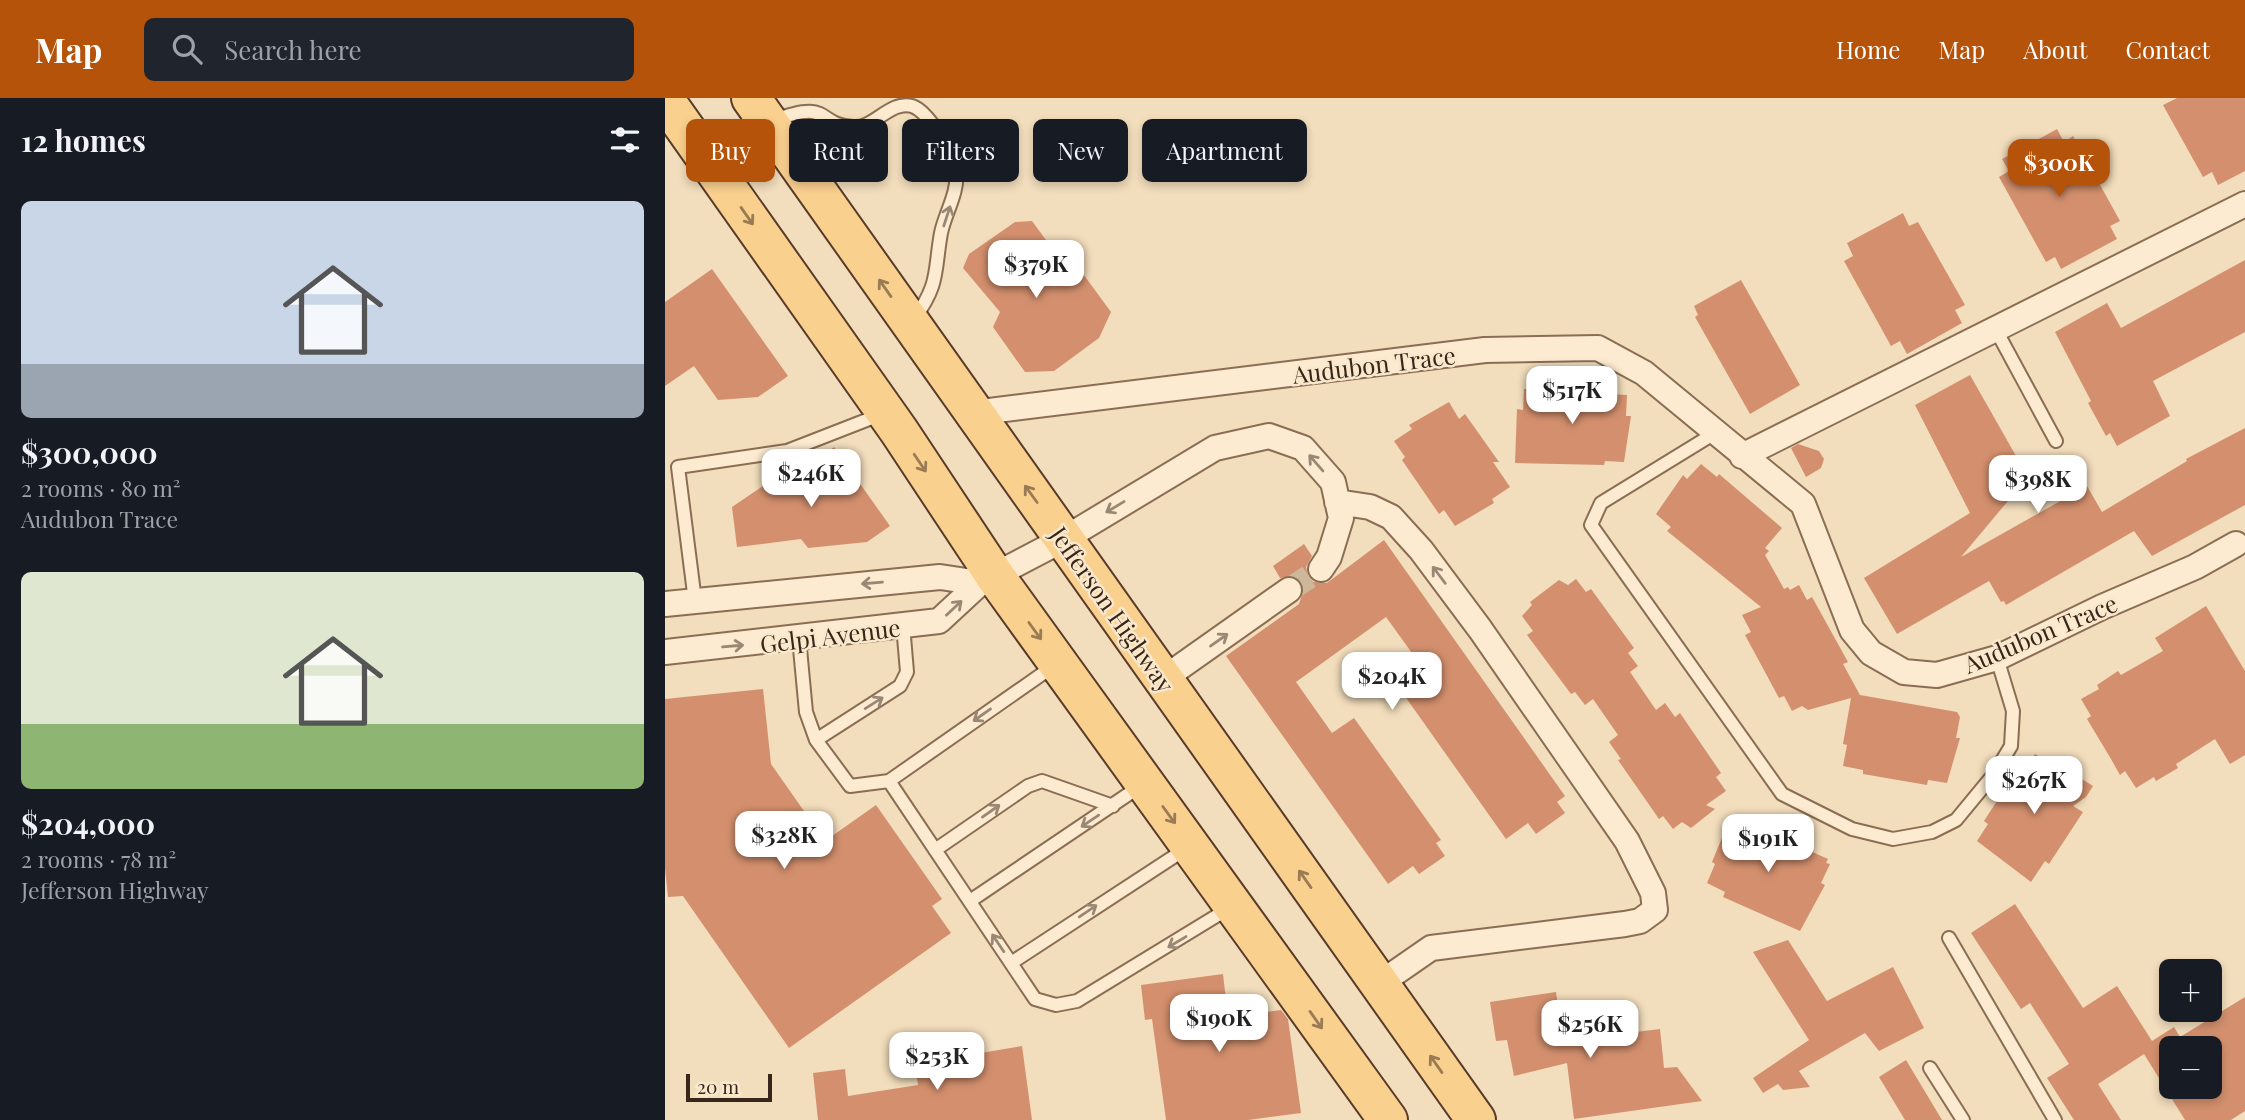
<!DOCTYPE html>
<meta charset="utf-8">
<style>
body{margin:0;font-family:"Playfair Display",serif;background:#20242c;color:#f1f3f6;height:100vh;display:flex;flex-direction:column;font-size:26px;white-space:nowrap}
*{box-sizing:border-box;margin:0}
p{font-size:23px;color:#9ea1a6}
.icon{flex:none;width:38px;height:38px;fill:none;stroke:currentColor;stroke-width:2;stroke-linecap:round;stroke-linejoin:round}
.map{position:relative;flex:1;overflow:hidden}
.details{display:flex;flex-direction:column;background:#171b24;width:665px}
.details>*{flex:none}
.top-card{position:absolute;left:21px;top:21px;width:665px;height:63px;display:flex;gap:14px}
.tools{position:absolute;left:1494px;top:861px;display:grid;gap:14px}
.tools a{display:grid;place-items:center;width:63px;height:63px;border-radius:10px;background:#171b24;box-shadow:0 4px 10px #0003;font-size:35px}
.scale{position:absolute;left:21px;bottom:18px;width:86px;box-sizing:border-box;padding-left:7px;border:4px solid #39261a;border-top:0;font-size:19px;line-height:24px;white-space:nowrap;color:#39261a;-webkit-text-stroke:5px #f9e8cc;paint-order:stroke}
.price{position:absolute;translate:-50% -60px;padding:0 16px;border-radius:14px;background:#fff;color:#222;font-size:23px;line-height:46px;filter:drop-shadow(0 2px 4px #0008)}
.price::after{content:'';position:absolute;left:50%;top:42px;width:21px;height:16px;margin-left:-10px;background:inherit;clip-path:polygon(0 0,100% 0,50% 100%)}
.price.selected{background:#b45309;color:#fff}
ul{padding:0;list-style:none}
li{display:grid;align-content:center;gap:14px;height:371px;padding:0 21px}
li span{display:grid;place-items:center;height:217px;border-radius:10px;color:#555}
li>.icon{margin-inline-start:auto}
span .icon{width:126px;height:126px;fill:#fffc;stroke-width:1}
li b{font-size:30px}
h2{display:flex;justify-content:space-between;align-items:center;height:84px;padding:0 21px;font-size:30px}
.tag{padding:0 24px;border-radius:10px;background:#171b24;box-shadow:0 4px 10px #0003;font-size:24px;line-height:63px}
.tag.selected{background:#b45309;color:#fff}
header{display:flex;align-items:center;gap:42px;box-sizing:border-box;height:98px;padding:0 35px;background:#b45309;color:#fff}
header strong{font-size:33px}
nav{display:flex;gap:38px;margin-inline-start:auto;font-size:24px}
.search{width:490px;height:63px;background:#20242c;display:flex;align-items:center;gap:18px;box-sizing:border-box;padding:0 24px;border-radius:10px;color:#9ea1a6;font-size:26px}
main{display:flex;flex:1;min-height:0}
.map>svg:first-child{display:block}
</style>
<header>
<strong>Map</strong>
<div class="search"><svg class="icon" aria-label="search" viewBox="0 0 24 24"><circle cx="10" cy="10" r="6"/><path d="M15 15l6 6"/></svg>Search here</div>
<nav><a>Home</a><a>Map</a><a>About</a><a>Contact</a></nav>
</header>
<main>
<section class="details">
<h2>12 homes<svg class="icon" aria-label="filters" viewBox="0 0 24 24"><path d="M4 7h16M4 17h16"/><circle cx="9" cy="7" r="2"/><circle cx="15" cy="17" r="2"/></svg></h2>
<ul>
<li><span style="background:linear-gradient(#c9d6e8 75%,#9aa5b1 0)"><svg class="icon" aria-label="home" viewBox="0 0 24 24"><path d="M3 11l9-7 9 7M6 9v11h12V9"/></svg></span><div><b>$300,000</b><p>2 rooms · 80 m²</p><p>Audubon Trace</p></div></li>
<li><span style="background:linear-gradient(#dfe7d0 70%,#8fb573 0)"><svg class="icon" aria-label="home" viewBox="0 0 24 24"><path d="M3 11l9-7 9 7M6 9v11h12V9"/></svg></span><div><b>$204,000</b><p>2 rooms · 78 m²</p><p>Jefferson Highway</p></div></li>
</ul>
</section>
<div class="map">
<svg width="1580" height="1022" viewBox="0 0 1580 1022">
<rect width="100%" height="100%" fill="#f2ddbc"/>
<!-- building -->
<path fill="#d4906e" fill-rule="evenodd" d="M1512 0H1580V73L1553 87 1547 74 1538 79 1498 7Z
M1392 31 1399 44 1408 38 1455 123 1445 128 1452 141 1396 171 1390 159 1381 164 1334 79 1344 73 1337 61Z
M1238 115 1244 128 1253 124 1300 207 1290 212 1297 225 1242 256 1235 243 1226 248 1179 163 1188 158 1182 145Z
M367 123 381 142 370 171 413 169 446 214 434 240 389 273 360 274 328 229 335 214 298 170 304 156 350 124Z
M1580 162V234L1488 283 1505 318 1452 348 1445 335 1441 338 1423 305 1426 303 1390 234 1442 205 1456 230Z
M47 171 123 278 93 299 53 302 29 268 0 288V204Z
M1076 182 1135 287 1085 316 1030 219 1033 217 1029 208Z
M1305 277 1363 379 1296 459 1422 388 1437 414 1522 363 1521 361 1580 330V407L1487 458 1469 433 1341 507 1339 503 1336 504 1324 483 1232 536 1199 480 1305 415 1250 307Z
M878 286 943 289 942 296 962 297 961 318H966L959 364 940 363 939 367 850 365 852 311 858 312 859 291 877 292Z
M784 304 794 321 800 316 834 364H828L845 389 827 401 829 405 790 428 779 412 774 416 737 362 740 359 729 343 747 331 744 327Z
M1133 346 1154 353 1159 361 1156 370 1141 379 1126 350Z
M169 349 225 428 202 444 143 450 136 441 72 449 67 409 101 386 106 394Z
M1036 366 1052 379 1054 376 1117 430 1100 450 1104 453 1100 457 1119 491 1123 489 1125 492 1134 487 1142 502 1147 499 1183 564 1178 566 1195 597 1292 614 1295 619 1291 640H1295L1282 685 1263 682 1262 687 1198 676V672L1178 668 1182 647 1178 646 1186 600 1143 612 1137 608 1127 613 1119 598 1114 600 1080 537 1086 534 1077 517 1096 509 1002 433 1006 429 991 416 1018 377 1022 381Z
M719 442 900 698 892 704 900 715 871 736 863 725 841 741 732 587 757 569 721 519 631 584 667 635 689 620 776 742 771 745 780 758 754 776 748 768 723 786 561 558 634 506 639 491 636 484 630 478 615 480 608 468 639 446 647 458 641 469 643 478 648 484 662 485Z
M911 481 921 494 926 491 969 550 963 555 973 568 965 574 991 612 1000 605 1010 619 1015 615 1056 675 1051 679 1061 693 1041 707 1050 711 1026 730 1017 724 1008 731 998 718 994 721 953 662 956 661 944 644 953 637 928 601 920 607 910 594 906 596 862 537 868 533 857 518 867 507 865 504 894 482 903 487Z
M1541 508 1580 573V657L1565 666 1550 641 1511 666 1513 670 1491 683 1489 679 1471 690 1460 673 1455 677 1446 661 1422 621 1426 618 1416 601 1434 591 1432 587 1453 573 1456 577 1498 553 1490 540Z
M98 591 106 666 160 743 211 707 277 801 267 808 286 835 124 950 18 798 3 799 0 770V601Z
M1370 656 1388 667 1390 664 1428 688 1421 699 1408 708 1418 714 1384 766 1380 763 1366 784 1312 743 1323 726 1319 723 1354 669 1360 672Z
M1066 718 1163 761 1161 765 1165 766 1156 785 1160 787 1135 833 1058 799 1060 794 1042 785 1050 766 1047 764Z
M1350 806 1418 910 1452 888 1487 943 1509 929 1515 939 1580 899V1013L1566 1022H1520L1479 956 1433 986 1456 1022H1409L1382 980 1404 966 1365 905 1356 911 1306 835ZM1507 950H1545V989H1507Z
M1123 842 1162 903 1228 869 1259 930 1214 953 1200 935 1134 973 1145 989 1118 992 1113 986 1098 995 1088 980 1144 942 1088 854Z
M558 876 563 919 616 912 623 921 636 1015 583 1022H501L487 921 480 922 476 887Z
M891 894 898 943 995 931 999 970 1012 969 1037 1003 909 1021 902 965 849 978 842 942 831 943 825 904Z
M357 948 367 1022H153L148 975 180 971 183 998 253 987 250 966Z
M1241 962 1277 1022H1240L1214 979Z"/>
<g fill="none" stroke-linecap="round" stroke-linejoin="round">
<!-- street-tunnel -->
<path stroke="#cdb89c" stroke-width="24" stroke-dasharray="24 12" stroke-linecap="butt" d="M624 492 656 471"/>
<!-- lane casing -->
<g stroke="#8b6d54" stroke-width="16">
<path id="lane" d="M107 23C168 0 150 27 188 29 209 31 225 2 247 8 263 13 289 56 291 73 294 94 280 115 276 135 269 174 275 185 249 221
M1331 232 1391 343
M1050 335 936 405 926 427 1117 696 1187 731 1228 741 1267 734 1291 722 1329 676 1346 648 1348 613 1332 560
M30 503 13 369 122 353 217 316
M134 540 141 614 151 642 185 688 224 683 390 567
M151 642 235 588 242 574 238 527
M224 683 370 901 391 907 412 903 566 809
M270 752 363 688 377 683 448 708
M305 803 477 687
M1284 840 1390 1022
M346 865 522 750
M1265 970 1298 1022"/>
</g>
<!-- street casing -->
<g stroke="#8b6d54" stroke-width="28">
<path id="street" d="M308 315 820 252 933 250 979 275 1138 406 1187 532 1206 555 1239 574 1272 577 1332 560 1437 509 1530 469 1571 446
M1077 358 1580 106
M672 404 705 409 726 419 756 452 815 531 962 743 988 795 990 812 975 823 960 826 766 850 714 886
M0 506 275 479 315 485
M0 554 274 523 315 485 399 441 550 350 604 338 638 350 668 384 676 420 664 459 656 471
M498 581 624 492"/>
</g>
<!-- primary casing -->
<g stroke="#583b29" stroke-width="42">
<path id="primary" d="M86 0 811 1022
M0 2 234 333 330 478 723 1022"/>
</g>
<!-- lane -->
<use href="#lane" stroke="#fcebd0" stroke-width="12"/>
<!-- street -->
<use href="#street" stroke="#fcebd0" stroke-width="24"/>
<!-- primary -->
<use href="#primary" stroke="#fad08f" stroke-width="38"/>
</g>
<!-- one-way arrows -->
<defs><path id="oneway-shaft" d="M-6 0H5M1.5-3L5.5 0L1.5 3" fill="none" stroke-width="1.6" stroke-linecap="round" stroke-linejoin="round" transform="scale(1.75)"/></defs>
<g stroke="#9a7b54">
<use href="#oneway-shaft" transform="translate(82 118) rotate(55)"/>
<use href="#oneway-shaft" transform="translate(220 190) rotate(-125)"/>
<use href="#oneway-shaft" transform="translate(255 365) rotate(56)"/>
<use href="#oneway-shaft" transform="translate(366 396) rotate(-126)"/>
<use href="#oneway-shaft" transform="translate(370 533) rotate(54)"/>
<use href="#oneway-shaft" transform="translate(504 717) rotate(54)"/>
<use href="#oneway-shaft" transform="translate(640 781) rotate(-125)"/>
<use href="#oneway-shaft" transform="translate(651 922) rotate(55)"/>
<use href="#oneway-shaft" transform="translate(771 966) rotate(-125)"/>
</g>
<g stroke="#9a8875">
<use href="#oneway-shaft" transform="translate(282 118) rotate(-72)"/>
<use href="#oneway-shaft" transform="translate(651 365) rotate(-131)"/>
<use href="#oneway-shaft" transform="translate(450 409) rotate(149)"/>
<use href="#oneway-shaft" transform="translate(774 477) rotate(-127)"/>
<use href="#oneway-shaft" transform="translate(207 485) rotate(175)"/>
<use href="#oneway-shaft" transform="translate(289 510) rotate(-43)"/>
<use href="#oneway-shaft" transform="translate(554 542) rotate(-35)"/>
<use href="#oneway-shaft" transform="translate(68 548) rotate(-5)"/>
<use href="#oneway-shaft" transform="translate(209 605) rotate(-32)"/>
<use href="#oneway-shaft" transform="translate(317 617) rotate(145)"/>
<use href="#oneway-shaft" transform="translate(326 713) rotate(-35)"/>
<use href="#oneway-shaft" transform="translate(425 723) rotate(146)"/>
<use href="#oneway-shaft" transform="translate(423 813) rotate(-34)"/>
<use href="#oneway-shaft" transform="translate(512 844) rotate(149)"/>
<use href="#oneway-shaft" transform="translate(333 845) rotate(-124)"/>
</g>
<g text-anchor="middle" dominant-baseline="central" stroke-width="5" stroke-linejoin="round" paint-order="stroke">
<!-- street labels -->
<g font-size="24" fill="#39261a" stroke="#f9e8cc">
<text transform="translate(709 266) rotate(-7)">Audubon Trace</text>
<text transform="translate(448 511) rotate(55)">Jefferson Highway</text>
<text transform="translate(1375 535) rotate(-23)">Audubon Trace</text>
<text transform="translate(165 537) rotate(-7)">Gelpi Avenue</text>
</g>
</g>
</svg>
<div class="tools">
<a>+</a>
<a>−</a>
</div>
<div class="scale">20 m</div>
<b class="price selected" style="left:1394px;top:101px">$300K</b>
<b class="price" style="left:371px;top:202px">$379K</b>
<b class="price" style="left:907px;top:328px">$517K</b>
<b class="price" style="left:146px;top:411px">$246K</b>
<b class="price" style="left:1373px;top:417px">$398K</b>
<b class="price" style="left:727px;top:614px">$204K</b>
<b class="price" style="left:1369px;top:718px">$267K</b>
<b class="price" style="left:119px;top:773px">$328K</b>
<b class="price" style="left:1103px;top:776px">$191K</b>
<b class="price" style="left:554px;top:956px">$190K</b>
<b class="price" style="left:925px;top:962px">$256K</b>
<b class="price" style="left:272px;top:994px">$253K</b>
<div class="top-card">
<a class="tag selected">Buy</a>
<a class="tag">Rent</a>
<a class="tag">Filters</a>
<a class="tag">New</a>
<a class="tag">Apartment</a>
</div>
</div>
</main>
